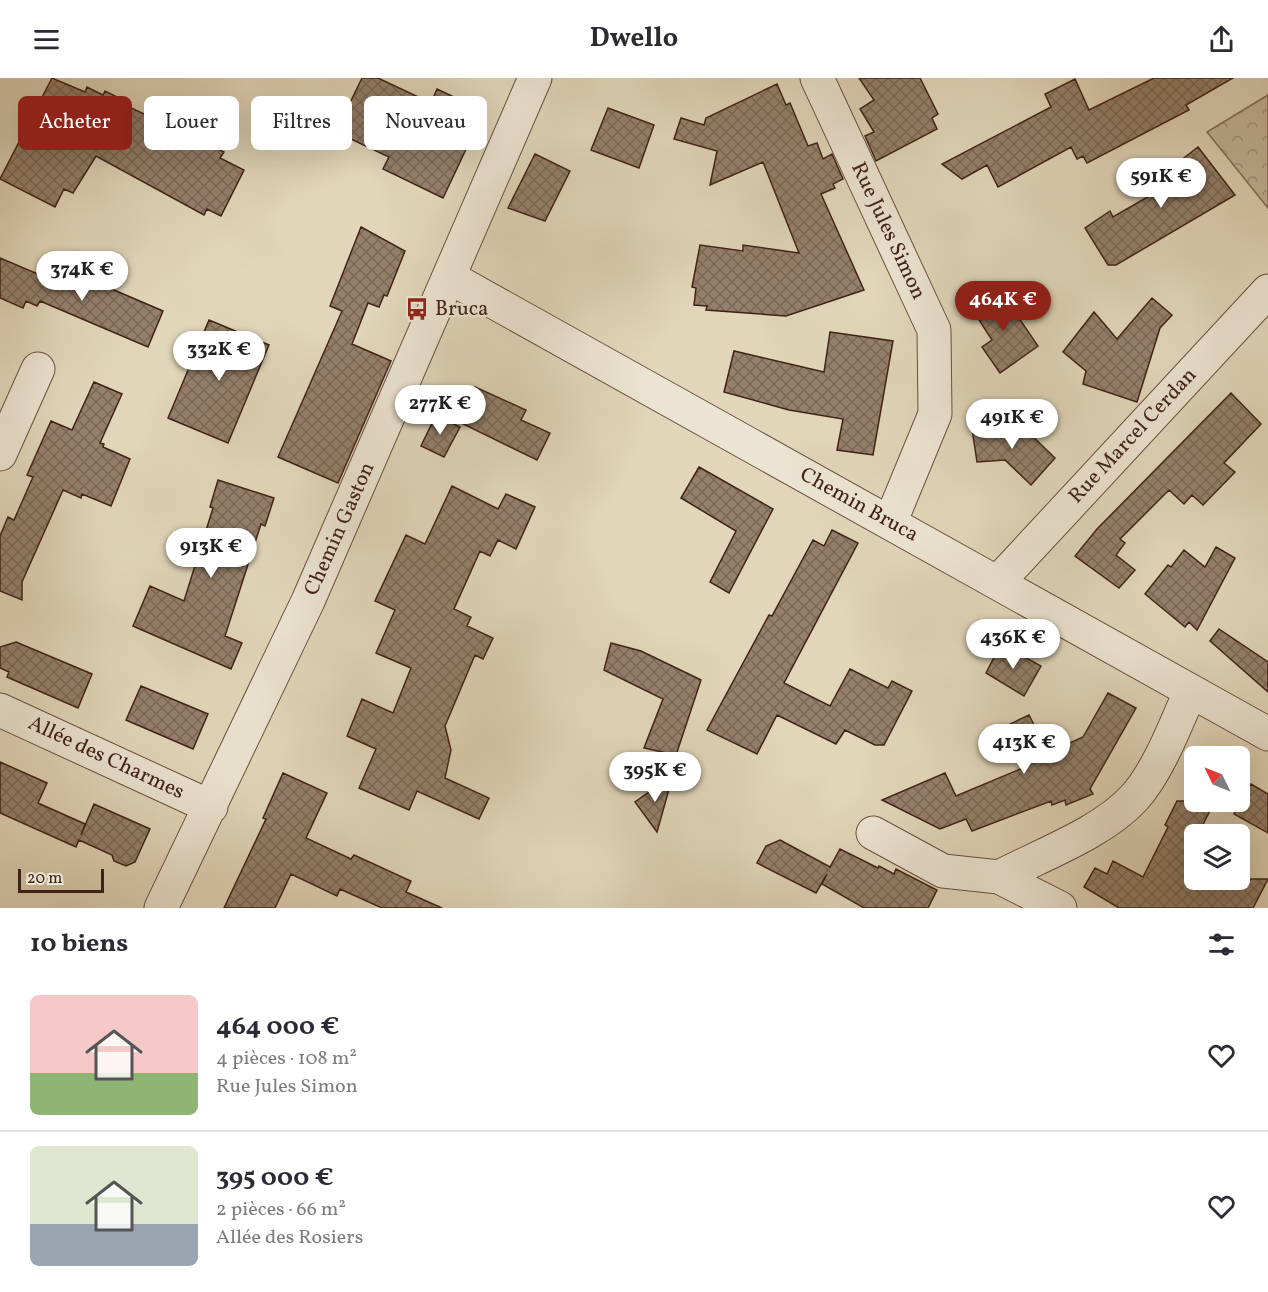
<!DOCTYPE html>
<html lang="fr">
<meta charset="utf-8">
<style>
body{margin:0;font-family:Vollkorn,serif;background:#f7f7f7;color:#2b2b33;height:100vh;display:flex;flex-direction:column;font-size:22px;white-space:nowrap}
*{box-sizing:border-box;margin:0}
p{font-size:20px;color:#7c7c81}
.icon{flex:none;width:33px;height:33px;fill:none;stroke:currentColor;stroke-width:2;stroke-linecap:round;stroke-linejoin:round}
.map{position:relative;height:830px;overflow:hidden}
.details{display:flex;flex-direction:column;background:#fff;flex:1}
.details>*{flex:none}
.hud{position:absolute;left:18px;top:18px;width:600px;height:54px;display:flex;gap:12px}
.needle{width:39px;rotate:313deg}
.buttons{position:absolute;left:1184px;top:668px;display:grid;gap:12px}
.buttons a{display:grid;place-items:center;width:66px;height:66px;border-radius:9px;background:#fff;box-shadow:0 6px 24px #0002;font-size:30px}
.scale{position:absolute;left:18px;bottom:15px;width:86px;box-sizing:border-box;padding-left:6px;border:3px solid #402316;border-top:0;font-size:16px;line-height:21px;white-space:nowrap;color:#402316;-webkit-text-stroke:4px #ece4d2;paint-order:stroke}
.price{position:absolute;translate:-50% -51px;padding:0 14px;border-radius:21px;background:#fff;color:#222;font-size:20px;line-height:39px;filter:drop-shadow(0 2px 3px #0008)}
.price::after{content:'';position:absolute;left:50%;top:36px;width:18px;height:14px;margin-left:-9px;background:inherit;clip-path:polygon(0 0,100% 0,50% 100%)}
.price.current{background:#8f2418;color:#fff}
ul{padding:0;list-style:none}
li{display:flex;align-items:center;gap:18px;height:150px;padding:0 30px}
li+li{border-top:2px solid #e1e1e2}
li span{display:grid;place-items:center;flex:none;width:168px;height:120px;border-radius:9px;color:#555}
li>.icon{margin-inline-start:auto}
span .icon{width:72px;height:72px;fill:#fffc;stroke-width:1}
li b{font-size:26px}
h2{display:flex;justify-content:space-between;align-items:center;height:72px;padding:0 30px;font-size:26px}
.chip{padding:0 21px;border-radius:9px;background:#fff;box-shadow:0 6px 24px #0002;font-size:21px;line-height:54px}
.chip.current{background:#8f2418;color:#fff}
header{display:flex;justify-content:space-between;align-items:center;height:78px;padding:0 30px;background:#fff;font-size:27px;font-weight:700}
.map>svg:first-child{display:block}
</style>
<header><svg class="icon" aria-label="menu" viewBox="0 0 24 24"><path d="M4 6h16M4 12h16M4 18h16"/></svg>Dwello<svg class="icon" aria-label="share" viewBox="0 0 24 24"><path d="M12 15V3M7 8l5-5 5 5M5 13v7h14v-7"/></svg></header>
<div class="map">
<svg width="1268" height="830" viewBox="0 0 1268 830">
<defs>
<pattern id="forest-crowns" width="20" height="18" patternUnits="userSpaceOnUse" patternTransform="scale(1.5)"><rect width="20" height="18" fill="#c6b89e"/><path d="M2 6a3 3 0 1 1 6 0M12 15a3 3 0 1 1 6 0" fill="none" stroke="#a29580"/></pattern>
<pattern id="building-cross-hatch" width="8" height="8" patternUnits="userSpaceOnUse" patternTransform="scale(1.5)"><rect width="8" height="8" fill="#94806b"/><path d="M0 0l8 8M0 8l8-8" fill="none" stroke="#7a6857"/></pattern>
</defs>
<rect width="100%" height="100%" fill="#e1d6ba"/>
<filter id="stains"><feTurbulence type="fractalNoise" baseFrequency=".00333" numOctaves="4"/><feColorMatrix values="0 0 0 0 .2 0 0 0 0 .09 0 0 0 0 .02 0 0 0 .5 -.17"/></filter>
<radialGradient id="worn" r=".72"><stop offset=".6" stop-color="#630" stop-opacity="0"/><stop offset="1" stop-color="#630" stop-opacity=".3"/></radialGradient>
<!-- forest -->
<path fill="url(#forest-crowns)" stroke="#836e5a" stroke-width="1.5" d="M1268 17V130L1207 54Z"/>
<!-- building -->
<path fill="url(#building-cross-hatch)" stroke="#402316" stroke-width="1.5" d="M52 0 85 14 87 9 103 17 105 13 129 25 127 28 224 74 220 80 244 92 221 138 207 131 204 137 96 78 73 115 64 111 55 129 0 101Z
M362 0H378L431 25 437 11 484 33 443 120 383 91 389 79 336 54Z
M859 0H920L938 36 932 40 937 51 876 83 865 58 874 54 860 31 874 22Z
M1154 0H1233L1186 27 1189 32 1087 85 1083 78 1077 81 1071 69 998 109 987 87 962 101 942 86 1051 29 1045 16 1075 1 1089 32Z
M777 6 786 27 790 25 808 68 817 65 823 81 832 76 843 101 833 106 835 110 821 116 864 212 786 238 706 232 707 228 694 227 696 210 692 209 700 167 743 173V167L799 175 763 84 710 107 717 73 674 61 681 40 704 47 706 40Z
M608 30 654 47 639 90 591 72Z
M1198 69 1235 117 1116 187H1108L1085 150 1110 133 1113 139 1158 113 1152 105Z
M535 76 570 93 545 143 508 130Z
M361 149 405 173 387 218 384 217 379 229 368 225 352 266 391 283 338 405 278 379 342 233 330 228Z
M0 180 80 214 86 200 163 233 148 269 40 223 37 228 26 223 23 230 0 220Z
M999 211 1038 268 1000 295 982 269 992 262 972 231Z
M1152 220 1172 237 1160 250 1137 324 1083 306 1086 293 1063 274 1094 234 1117 261Z
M209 242 269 267 228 365 168 340Z
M830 254 893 263 873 377 837 372 843 341 789 332 724 314 734 273 824 294Z
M94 304 122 316 100 365 104 366 103 369 130 381 111 428 82 416 81 420 63 412 22 504V522L0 513V458L8 439 14 442 33 399 27 397 51 343 72 352Z
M475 309 526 332 521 342 550 355 537 382 459 344Z
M1231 315 1261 346 1224 385 1235 394 1203 427 1192 417 1184 426 1169 412 1120 461 1125 465 1116 477 1135 492 1119 510 1075 478 1097 451Z
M436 337 460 349 444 379 421 368Z
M1020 346 1055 380 1031 407 1005 382 977 384 972 351Z
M699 389 773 431 729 515 710 504 736 453 681 420Z
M218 402 274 420 265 448 261 446 225 558 242 565 231 591 133 548 150 508 184 523 213 430 210 429Z
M452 408 498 431 506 416 535 429 516 471 498 462 490 478 480 473 454 531 471 539 467 548 493 560 483 581 475 577 445 648 451 672 445 700 489 720 479 741 417 713 409 732 359 710 376 671 347 658 362 621 393 635 411 590 376 575 395 532 375 523 406 457 425 466Z
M832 452 858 465 784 605 830 628 850 591 888 610 892 603 912 613 884 667H875L845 652 836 666 777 637 757 676 707 652 769 537 772 538 813 462 824 468Z
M1216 469 1235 480 1197 552 1189 544 1185 549 1145 516 1168 487 1171 489 1184 472 1205 489Z
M1219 551 1268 584V614L1210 563Z
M16 564 92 596 78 630 7 599 9 594 0 590V569Z
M611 565 641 573 701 602 676 677 644 670 663 621 604 592Z
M1001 566 1041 588 1024 618 986 595Z
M141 608 208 636 193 671 126 642Z
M1108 615 1136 630 1090 711 1093 716 1066 727 1065 722 1052 727 1051 723 972 753 966 741 940 751 882 722 945 695 956 718 1025 689 1008 647 1029 637 1048 675 1083 659Z
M0 684 47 705 38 725 85 746 81 757 94 726 150 751 135 784 126 788 114 783 112 777 79 762 76 769 0 735Z
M283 695 327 715 306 760 351 781 354 777 411 803 406 814 442 830H382L340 811 337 818 291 796 275 830H224L266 741 263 740Z
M673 697 657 754 635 724Z
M1251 706 1268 716V755L1234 736Z
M1177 723H1215L1198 756H1194V801H1268L1253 830H1119L1084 809 1095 790 1107 796 1113 783 1143 799 1168 749 1165 747Z
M780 762 830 789 840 771 878 790 879 788 894 796 896 791 937 812 928 830H864L822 806 827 796 816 815 757 785 766 768Z"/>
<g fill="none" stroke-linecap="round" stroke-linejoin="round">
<!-- minor casing -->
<g stroke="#68503f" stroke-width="35">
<path id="minor" d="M817 0 934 252 935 336 890 445
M449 199 1268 656
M0 376 38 291
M998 504 1268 213
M0 632 211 729
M873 755 943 793 999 799
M161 830 308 523 535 0
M1060 830 999 799C1041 777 1102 755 1134 720 1158 694 1176 646 1190 614"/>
</g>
<!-- minor -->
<use href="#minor" stroke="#ece4d2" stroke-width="33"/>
</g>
<!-- icons -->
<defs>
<g id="bus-bare" transform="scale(1.8)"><path d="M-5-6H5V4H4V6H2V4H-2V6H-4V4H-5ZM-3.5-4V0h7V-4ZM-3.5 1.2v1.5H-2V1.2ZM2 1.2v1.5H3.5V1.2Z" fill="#8f2418" stroke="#ece4d2" stroke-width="2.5" paint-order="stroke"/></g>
</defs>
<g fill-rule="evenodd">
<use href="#bus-bare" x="417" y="231"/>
</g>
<g text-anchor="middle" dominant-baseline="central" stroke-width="5" stroke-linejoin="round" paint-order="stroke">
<!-- street labels -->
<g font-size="21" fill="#402316" stroke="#ece4d2">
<text transform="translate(888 153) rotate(65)">Rue Jules Simon</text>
<text transform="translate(1133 358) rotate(-47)">Rue Marcel Cerdan</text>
<text transform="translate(859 427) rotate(29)">Chemin Bruca</text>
<text transform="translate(340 451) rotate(-66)">Chemin Gaston</text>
<text transform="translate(106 680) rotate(25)">Allée des Charmes</text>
</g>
<!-- poi labels -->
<g font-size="21" fill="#402316" stroke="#ece4d2" text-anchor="start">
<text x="435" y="231">Bruca</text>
</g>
</g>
<rect width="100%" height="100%" filter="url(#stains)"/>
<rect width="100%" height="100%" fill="url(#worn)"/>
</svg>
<div class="buttons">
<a><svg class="needle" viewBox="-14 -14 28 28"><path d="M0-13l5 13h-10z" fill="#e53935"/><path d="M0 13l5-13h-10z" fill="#7c7c81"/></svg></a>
<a><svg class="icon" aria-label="layers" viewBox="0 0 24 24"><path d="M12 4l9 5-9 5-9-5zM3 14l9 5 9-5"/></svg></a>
</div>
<div class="scale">20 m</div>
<b class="price" style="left:1161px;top:131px">591K €</b>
<b class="price" style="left:82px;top:224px">374K €</b>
<b class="price current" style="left:1003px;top:254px">464K €</b>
<b class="price" style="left:219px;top:304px">332K €</b>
<b class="price" style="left:440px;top:358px">277K €</b>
<b class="price" style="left:1012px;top:372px">491K €</b>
<b class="price" style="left:211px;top:501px">913K €</b>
<b class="price" style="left:1013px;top:592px">436K €</b>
<b class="price" style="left:1024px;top:697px">413K €</b>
<b class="price" style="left:655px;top:725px">395K €</b>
<div class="hud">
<a class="chip current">Acheter</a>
<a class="chip">Louer</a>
<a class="chip">Filtres</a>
<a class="chip">Nouveau</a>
</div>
</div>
<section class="details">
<h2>10 biens<svg class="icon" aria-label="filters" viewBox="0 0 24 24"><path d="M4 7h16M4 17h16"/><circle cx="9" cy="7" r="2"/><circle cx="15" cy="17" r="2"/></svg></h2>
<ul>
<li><span style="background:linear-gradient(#f6c9c9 65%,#8fb573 0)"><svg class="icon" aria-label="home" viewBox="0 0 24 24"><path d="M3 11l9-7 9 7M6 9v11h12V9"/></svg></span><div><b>464 000 €</b><p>4 pièces · 108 m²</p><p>Rue Jules Simon</p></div><svg class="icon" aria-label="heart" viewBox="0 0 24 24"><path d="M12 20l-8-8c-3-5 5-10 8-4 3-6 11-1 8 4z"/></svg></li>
<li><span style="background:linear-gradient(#dfe7d0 65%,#9aa5b1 0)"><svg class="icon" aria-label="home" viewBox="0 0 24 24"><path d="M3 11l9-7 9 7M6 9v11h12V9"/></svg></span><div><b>395 000 €</b><p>2 pièces · 66 m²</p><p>Allée des Rosiers</p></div><svg class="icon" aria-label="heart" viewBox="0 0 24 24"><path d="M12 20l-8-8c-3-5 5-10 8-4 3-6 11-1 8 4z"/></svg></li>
</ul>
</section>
